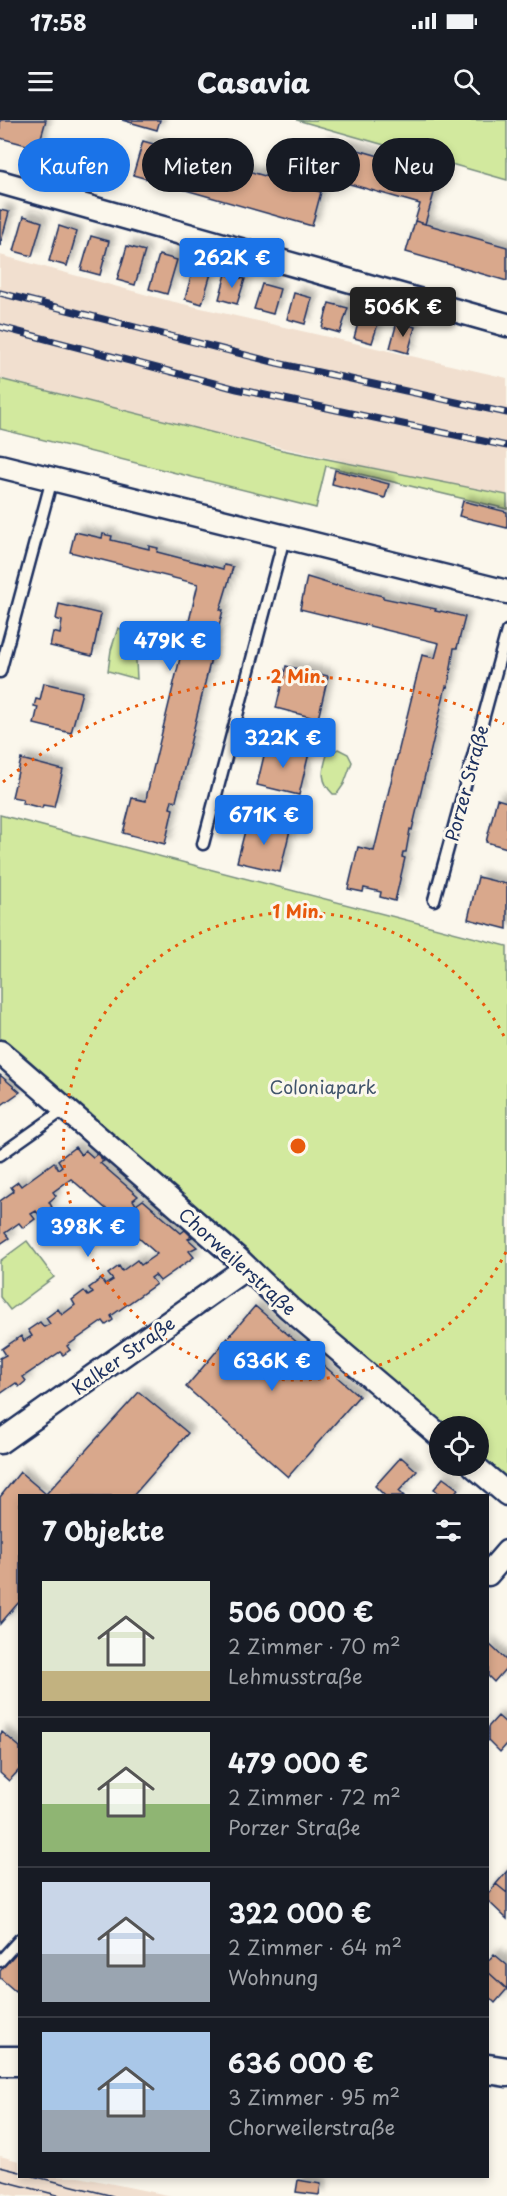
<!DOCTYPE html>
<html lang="de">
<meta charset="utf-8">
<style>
body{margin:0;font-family:"Playpen Sans",sans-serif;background:#20242c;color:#f1f3f6;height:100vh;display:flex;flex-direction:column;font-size:22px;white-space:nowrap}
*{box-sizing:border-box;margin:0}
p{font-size:20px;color:#9ea1a6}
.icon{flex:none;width:33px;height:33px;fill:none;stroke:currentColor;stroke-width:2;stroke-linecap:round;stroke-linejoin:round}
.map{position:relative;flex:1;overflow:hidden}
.drawer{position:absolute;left:18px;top:1374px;width:471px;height:684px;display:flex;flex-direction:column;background:#171b24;border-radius:0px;box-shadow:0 3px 9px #0003}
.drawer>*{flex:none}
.banner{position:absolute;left:18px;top:18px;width:471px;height:54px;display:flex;gap:12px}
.controls{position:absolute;left:429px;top:1296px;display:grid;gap:12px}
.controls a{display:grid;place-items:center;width:60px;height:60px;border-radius:50%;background:#171b24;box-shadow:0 3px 9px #0003;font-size:30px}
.price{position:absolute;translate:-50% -51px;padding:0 14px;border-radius:6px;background:#1a73e8;color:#fff;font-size:20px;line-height:39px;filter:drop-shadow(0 2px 3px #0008)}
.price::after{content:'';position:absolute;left:50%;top:36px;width:18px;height:14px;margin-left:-9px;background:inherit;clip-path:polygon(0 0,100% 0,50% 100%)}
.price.on{background:#222;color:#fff}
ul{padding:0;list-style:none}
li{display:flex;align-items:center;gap:18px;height:150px;padding:0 24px}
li+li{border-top:2px solid #363941}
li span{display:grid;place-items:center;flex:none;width:168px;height:120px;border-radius:0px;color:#555}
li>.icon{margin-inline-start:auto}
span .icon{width:72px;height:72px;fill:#fffc;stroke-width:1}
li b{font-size:26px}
h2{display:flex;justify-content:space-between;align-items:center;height:72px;padding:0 24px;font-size:26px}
.tag{padding:0 21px;border-radius:27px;background:#171b24;box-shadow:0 3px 9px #0003;font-size:21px;line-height:54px}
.tag.on{background:#1a73e8;color:#fff}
.status{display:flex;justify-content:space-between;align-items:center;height:42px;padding:0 30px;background:#171b24;direction:ltr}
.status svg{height:16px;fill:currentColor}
header{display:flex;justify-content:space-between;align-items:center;height:78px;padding:0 24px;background:#171b24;font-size:27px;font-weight:800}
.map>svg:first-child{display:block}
</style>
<div class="status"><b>17:58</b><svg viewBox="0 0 49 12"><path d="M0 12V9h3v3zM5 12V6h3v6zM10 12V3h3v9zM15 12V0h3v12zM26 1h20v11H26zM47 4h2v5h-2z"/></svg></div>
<header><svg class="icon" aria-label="menu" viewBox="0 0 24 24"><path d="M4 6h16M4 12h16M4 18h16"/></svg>Casavia<svg class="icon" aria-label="search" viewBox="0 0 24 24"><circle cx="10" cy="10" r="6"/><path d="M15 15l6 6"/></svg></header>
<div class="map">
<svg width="507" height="2076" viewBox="0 0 507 2076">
<defs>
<filter id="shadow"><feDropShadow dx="5.5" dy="-5.5" stdDeviation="3" flood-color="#0004"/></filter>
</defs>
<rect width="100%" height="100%" fill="#fbf7ec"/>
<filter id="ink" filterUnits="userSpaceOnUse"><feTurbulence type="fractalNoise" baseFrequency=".0167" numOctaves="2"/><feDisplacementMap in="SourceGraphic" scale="12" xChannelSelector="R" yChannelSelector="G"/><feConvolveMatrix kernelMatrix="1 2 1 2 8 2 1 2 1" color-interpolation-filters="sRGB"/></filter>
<g filter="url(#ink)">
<!-- built -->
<path fill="#f1dfcf" d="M0 135 166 180 507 258V377L215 313 0 258Z
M0 2036 19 2041 20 2056 79 2057 172 2076H15L0 2072Z"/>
<!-- green -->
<path fill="#d2e99e" stroke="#768c7e" stroke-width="1.5" d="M297 0H507V60Z
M0 259 282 330 507 375V389L326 346 316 388 0 309Z
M118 508 128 511 136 541 137 559 108 551 111 530Z
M338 629 348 634 352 642 344 664 337 674H333C320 661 322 651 327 635Z
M0 695 507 826V1365L479 1341 478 1306H440L0 924Z
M27 1121 54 1157 10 1190 0 1177V1141Z"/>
<!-- building -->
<path fill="#d9a88c" stroke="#1b2f5e" stroke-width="1.5" filter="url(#shadow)" d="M0 0H46L38 28 0 18Z
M122 0H160L157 10Z
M143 21 321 72 312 106 133 55Z
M323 23 343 30 344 26 428 50 427 53 439 56 425 104 415 101 420 84 325 57 321 72 311 69Z
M0 90 9 92 0 126Z
M24 96 42 102 32 136 14 131Z
M415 101 507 127V161L406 132Z
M59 106 77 112 67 146 49 141Z
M91 116 109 121 100 155 81 150Z
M127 126 145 131 135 165 117 160Z
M159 135 177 140 167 174 149 169Z
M194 145 212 150 202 184 185 179Z
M226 154 245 159 237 184 219 179Z
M262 164 280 169 273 194 254 189Z
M294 173 312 178 305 204 287 199Z
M329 183 348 188 340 213 322 208Z
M361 192 380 197 372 223 354 218Z
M397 202 415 207 408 233 390 228Z
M335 350 389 364 385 378 332 364Z
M463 381 507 392V408L459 396Z
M75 412 102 418 103 414 107 415 112 416 111 420 149 429V426L158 428 157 432 223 449 224 445 233 447 220 490H223L176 681 172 680 170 688 173 689 165 724 123 713 132 678 146 681 147 674 198 464 70 432Z
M307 457 336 466 337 465 383 476V478L436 489 435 491 440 492 441 491 465 497 457 528H454L448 567 446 566 412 710 410 709 409 715 406 732H403L402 737 405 738 395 781 380 777 381 772 364 768 363 772 348 769 358 727 374 731 422 535 435 538 439 523 300 489Z
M59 484 101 494 92 536 50 526 53 512 60 514 62 501 56 499Z
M286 546 328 556 318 599 276 588Z
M44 563 82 572 71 613 34 604 38 587 34 586 36 579 40 580Z
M267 623 309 633 299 675 257 665Z
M21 639 63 650 54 687 43 685 42 688 22 683 23 679 12 677Z
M497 679 507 682V728L486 722Z
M248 699 290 710 280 752 237 742Z
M478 757 507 764V809L468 799Z
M0 955 20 972 0 986Z
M75 1027 81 1035 85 1030 93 1037 97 1034 104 1041 100 1043 138 1076 133 1080 136 1085 143 1080 181 1113 185 1110 192 1117 188 1119 197 1127 189 1131 194 1137 160 1161 155 1155 151 1158 156 1164 111 1196 113 1200 106 1205 103 1201 67 1226 70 1230 63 1235 60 1232 23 1257 26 1261 19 1267 16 1263 0 1274V1238L6 1235 2 1229 21 1216 24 1221 32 1216 28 1210 40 1202 44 1207 50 1204 46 1198 58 1189 62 1195 75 1185 72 1180 84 1171 88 1176 93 1173 89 1168 101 1159 105 1165 113 1160 108 1154 119 1146 122 1151 137 1140 141 1145 157 1134 117 1099 114 1093 112 1094 71 1059 53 1072 56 1076 49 1082 52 1087 40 1096 36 1091 31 1094 35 1099 23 1108 19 1103 5 1113 9 1118 0 1124V1081L14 1071 11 1067 18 1062 21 1066 54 1042 58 1049 62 1046 58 1040Z
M255 1186 359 1276 288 1357 186 1267Z
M139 1272 188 1313 133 1376H20V1481L0 1504V1377L20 1352 46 1374Z
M401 1337 417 1351 399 1371 404 1376H385L375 1366Z
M443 1358 458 1369 452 1376H442L434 1369Z
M488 1523 507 1541V1547L494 1562 488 1556Z
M498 1596 507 1604V1624L500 1632 488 1620V1607Z
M2 1612 20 1627V1649L9 1661 0 1653V1615Z
M507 1751V1773L496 1764Z
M496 1764 507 1773V1799L488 1781V1774Z
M20 1828V1865L15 1871 0 1858V1851Z
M494 1834 507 1845V1869L488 1852V1841Z
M488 1852 507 1869 495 1883 488 1876Z
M298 2060 321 2064 319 2075 296 2072Z"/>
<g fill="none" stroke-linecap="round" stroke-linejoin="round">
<!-- service casing -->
<g stroke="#1b2f5e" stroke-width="15">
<path id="service" d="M0 552 52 359
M203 724 284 418
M434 780 507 511
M0 1035 65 989
M0 1841 20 1819"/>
</g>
<!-- minor casing -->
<g stroke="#1b2f5e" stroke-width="27">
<path id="minor" d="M0 62 507 205
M0 346 507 472
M0 932 237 1138 289 1188 440 1316
M0 1322 246 1148
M474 1346 507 1374
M488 1454 507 1432"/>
</g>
<!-- tertiary casing -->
<g stroke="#1b2f5e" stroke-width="33">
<path id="tertiary" d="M0 1941H20
M488 1949 507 1952"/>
</g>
<!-- service -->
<use href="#service" stroke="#fbf7ec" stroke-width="10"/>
<!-- minor -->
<use href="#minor" stroke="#fbf7ec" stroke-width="22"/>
<!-- tertiary -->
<use href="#tertiary" stroke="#fbf7ec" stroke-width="28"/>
<!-- tram -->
<path stroke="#1b2f5e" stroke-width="1.5" d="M0 2047 20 2052
M33 2056 113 2076
M0 2060 61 2076"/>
<!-- rail casing -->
<g stroke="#1b2f5e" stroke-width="7">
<path id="rail" d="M0 173 277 243 507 293
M0 207 237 269 507 326"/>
</g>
<!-- rail -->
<use href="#rail" stroke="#fbf7ec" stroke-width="4.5" stroke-dasharray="14" stroke-linecap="butt"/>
</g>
</g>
<!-- distance rings -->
<g fill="none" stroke="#e8590c" stroke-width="3" stroke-dasharray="3 6">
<path d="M506 1132A234 234 0 1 1 506 920"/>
<path d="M3 662A469 469 0 0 1 504 604"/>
</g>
<g text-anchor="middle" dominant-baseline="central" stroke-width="6" stroke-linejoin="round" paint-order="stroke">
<!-- street labels -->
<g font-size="18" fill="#1b2f5e" stroke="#fbf7ec">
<text transform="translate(466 663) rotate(-75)">Porzer Straße</text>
<text transform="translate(238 1141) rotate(42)">Chorweilerstraße</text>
<text transform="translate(123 1235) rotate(-35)">Kalker Straße</text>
</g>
<!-- park labels -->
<g font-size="18" fill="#40546b" stroke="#fbf7ec">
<text x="323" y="966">Coloniapark</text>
</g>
</g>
<circle cx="298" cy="1026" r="9" fill="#e8590c" stroke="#fbf7ec" stroke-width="3"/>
<g font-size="18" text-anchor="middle" font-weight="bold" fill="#e8590c" stroke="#fbf7ec" stroke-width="6" stroke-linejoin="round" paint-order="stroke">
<text x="298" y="563">2 Min.</text>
<text x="298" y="798">1 Min.</text>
</g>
</svg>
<div class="controls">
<a><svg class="icon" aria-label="locate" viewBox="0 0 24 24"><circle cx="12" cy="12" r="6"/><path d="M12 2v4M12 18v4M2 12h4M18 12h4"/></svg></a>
</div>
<b class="price" style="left:232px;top:169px">262K €</b>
<b class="price on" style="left:403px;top:218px">506K €</b>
<b class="price" style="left:170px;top:552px">479K €</b>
<b class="price" style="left:283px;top:649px">322K €</b>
<b class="price" style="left:264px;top:726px">671K €</b>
<b class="price" style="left:88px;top:1138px">398K €</b>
<b class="price" style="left:272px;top:1272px">636K €</b>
<div class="banner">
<a class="tag on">Kaufen</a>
<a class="tag">Mieten</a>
<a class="tag">Filter</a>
<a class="tag">Neu</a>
</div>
<section class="drawer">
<h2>7 Objekte<svg class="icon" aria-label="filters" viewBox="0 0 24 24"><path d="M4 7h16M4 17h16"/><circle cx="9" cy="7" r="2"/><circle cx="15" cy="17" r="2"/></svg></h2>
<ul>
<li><span style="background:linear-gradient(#dfe7d0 75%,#c2b280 0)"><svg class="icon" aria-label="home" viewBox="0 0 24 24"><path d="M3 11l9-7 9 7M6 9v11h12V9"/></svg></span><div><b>506 000 €</b><p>2 Zimmer · 70 m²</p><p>Lehmusstraße</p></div></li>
<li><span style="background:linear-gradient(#dfe7d0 60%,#8fb573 0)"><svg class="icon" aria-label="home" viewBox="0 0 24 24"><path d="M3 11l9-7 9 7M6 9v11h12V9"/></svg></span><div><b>479 000 €</b><p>2 Zimmer · 72 m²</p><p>Porzer Straße</p></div></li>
<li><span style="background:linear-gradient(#c9d6e8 60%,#9aa5b1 0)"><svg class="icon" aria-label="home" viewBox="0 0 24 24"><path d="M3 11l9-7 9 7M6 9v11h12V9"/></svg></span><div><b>322 000 €</b><p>2 Zimmer · 64 m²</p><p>Wohnung</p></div></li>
<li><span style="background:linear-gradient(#a9c7e8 65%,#9aa5b1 0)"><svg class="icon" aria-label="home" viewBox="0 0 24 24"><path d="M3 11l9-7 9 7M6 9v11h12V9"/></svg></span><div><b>636 000 €</b><p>3 Zimmer · 95 m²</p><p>Chorweilerstraße</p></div></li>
</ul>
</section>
</div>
